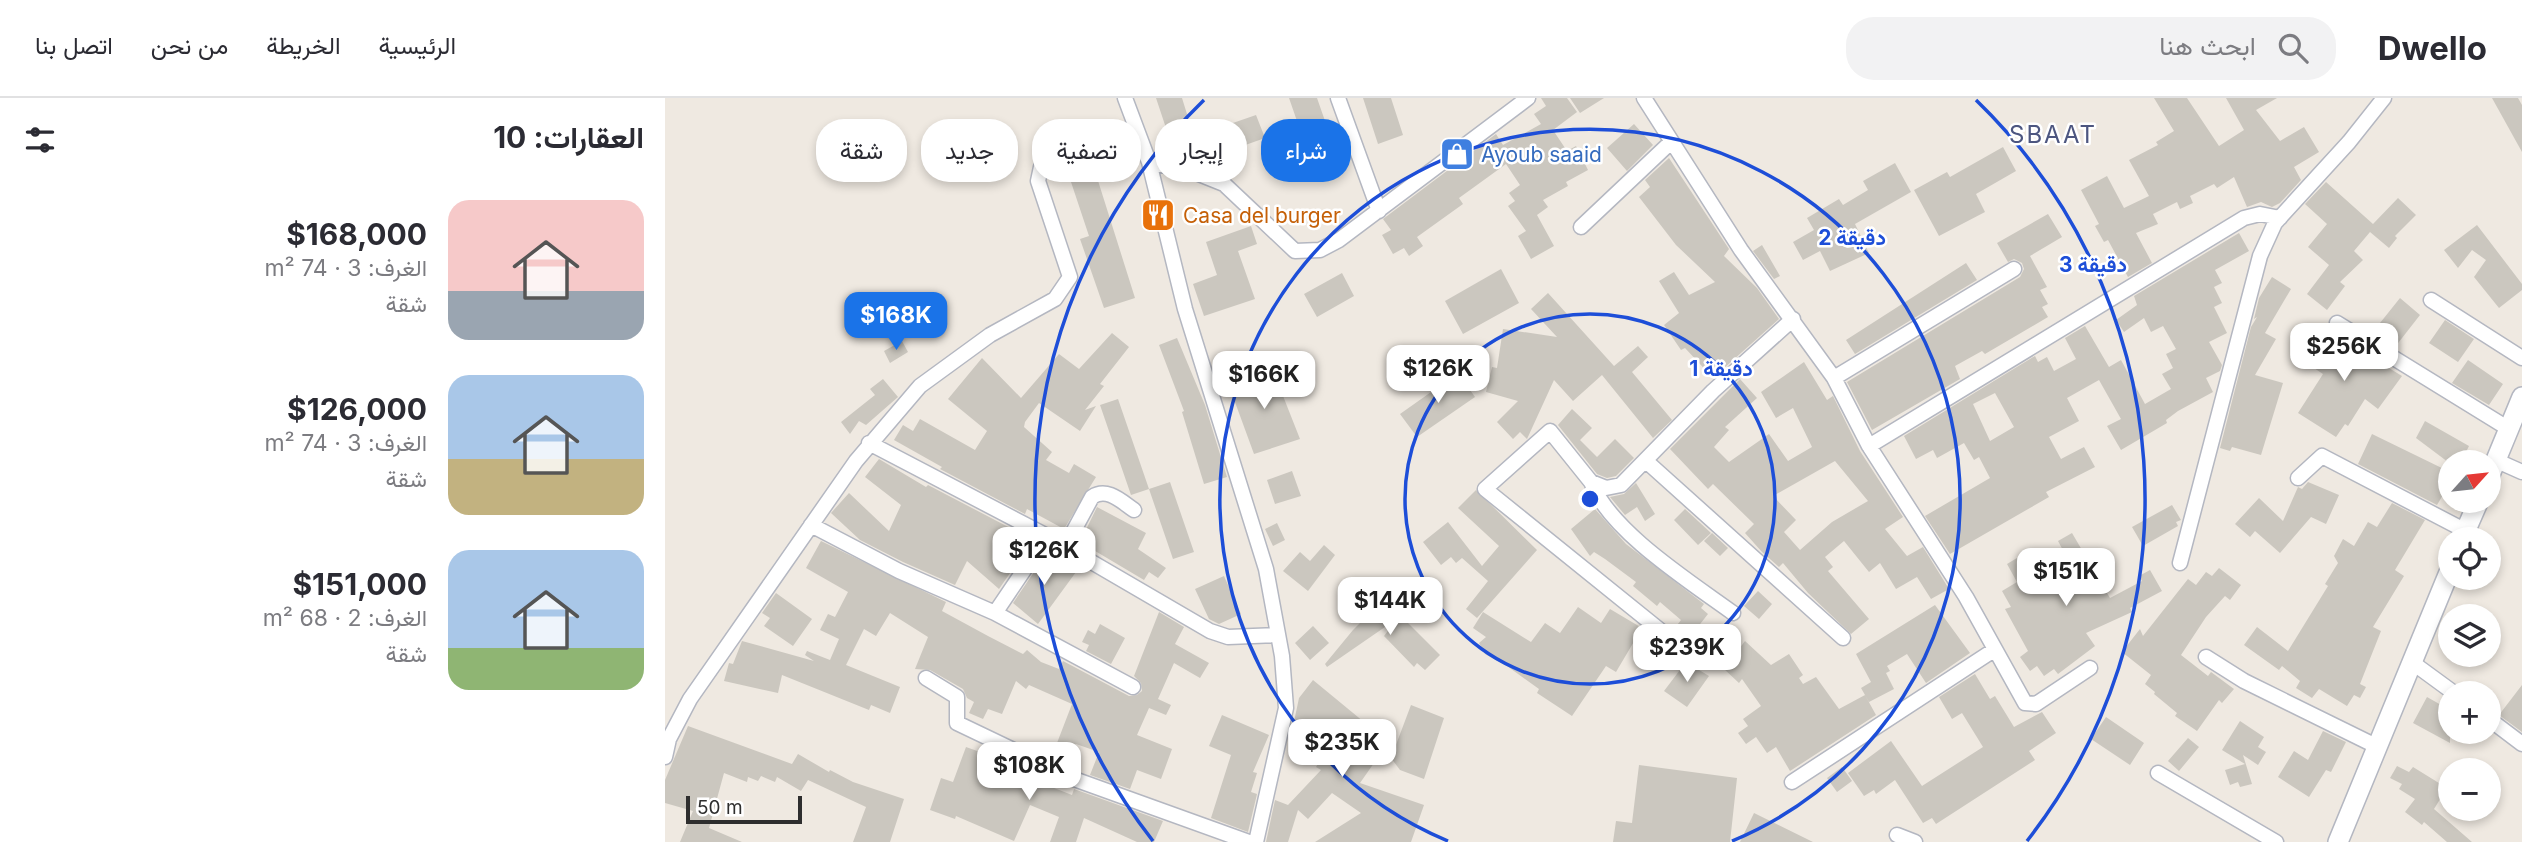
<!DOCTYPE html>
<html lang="ar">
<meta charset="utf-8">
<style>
body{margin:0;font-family:Inter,Vazirmatn,sans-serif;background:#f2f2f3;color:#2b2b33;direction:rtl;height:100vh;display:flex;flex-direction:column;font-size:26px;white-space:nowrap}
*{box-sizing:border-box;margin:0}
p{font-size:23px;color:#7c7c81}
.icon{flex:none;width:38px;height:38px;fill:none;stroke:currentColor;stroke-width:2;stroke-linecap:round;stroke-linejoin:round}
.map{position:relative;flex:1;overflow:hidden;direction:ltr}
.drawer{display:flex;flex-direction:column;background:#fff;width:665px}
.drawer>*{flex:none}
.hud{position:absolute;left:21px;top:21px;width:665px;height:63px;direction:rtl;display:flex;gap:14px}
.needle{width:46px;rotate:63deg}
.buttons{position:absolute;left:1773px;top:352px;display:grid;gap:14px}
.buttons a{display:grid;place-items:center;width:63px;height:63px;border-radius:50%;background:#fff;box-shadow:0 4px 10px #0003;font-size:35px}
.scale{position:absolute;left:21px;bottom:18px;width:116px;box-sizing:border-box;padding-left:7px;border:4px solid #2e2e2e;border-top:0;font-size:19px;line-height:24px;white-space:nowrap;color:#2e2e2e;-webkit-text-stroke:5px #fff;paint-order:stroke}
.price{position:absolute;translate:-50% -60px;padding:0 16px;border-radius:14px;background:#fff;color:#222;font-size:23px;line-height:46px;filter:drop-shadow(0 2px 4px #0008)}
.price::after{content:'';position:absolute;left:50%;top:42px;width:21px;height:16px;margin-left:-10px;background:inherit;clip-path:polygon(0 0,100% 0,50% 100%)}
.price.selected{background:#1a73e8;color:#fff}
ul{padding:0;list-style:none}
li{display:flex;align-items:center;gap:21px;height:175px;padding:0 21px}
li span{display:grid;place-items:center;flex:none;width:196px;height:140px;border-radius:21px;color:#555}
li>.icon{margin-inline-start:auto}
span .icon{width:84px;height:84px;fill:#fffc;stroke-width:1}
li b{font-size:30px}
h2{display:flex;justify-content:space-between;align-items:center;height:84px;padding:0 21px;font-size:30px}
.chip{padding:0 24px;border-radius:28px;background:#fff;box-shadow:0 4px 10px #0003;font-size:24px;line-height:63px}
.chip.selected{background:#1a73e8;color:#fff}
header{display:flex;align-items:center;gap:42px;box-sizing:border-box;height:98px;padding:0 35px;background:#fff;border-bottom:2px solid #e1e1e2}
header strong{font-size:33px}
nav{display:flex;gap:38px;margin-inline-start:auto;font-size:24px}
.search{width:490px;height:63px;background:#f2f2f3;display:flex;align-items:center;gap:18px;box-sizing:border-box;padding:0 24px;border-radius:28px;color:#7c7c81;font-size:26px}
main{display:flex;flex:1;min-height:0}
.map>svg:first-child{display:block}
</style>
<header>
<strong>Dwello</strong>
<div class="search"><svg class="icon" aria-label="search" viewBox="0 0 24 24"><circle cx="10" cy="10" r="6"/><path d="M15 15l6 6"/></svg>ابحث هنا</div>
<nav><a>الرئيسية</a><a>الخريطة</a><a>من نحن</a><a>اتصل بنا</a></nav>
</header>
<main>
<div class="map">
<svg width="1857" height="744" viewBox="0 0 1857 744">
<rect width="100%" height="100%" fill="#efe9e1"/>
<!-- building -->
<path fill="#cbc7bf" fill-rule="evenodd" d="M491 0H517L526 29 503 36Z
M624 0H652L674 63 649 72Z
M698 0H726L738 37 713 46Z
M876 0H902L912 14 888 32 902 53 911 48 923 72 901 84 903 88 878 102 883 109 872 117 889 148 866 161 853 138 861 133 843 108 850 103 844 95 855 87 841 66 794 100 798 106 752 139 758 148 744 158 739 150 728 156 717 137 726 132 718 121 831 36 838 47 876 26 869 16 881 8Z
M905 0H939L915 15Z
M1489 0H1522L1554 48 1579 32 1561 0H1612L1591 12 1615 43 1639 29 1654 54 1629 69 1636 82 1615 105 1607 109 1596 104 1582 109 1569 79 1552 90 1549 86 1525 98 1528 105 1515 111 1512 104 1488 116 1493 126 1471 135 1487 165 1463 179 1443 142 1439 144 1430 128 1434 126 1416 92 1442 78 1459 110 1484 98 1464 62 1493 47 1491 44 1509 33Z
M1827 0H1853L1857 7V54Z
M591 17 600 40 544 60 536 36Z
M969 26 988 47 962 73 942 50Z
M1338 49 1351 73 1311 96 1320 114 1274 138 1249 92 1282 74 1285 79Z
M1004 60 1064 151 1059 158 1092 190 1114 221 1048 280 1020 250 1016 252 999 227 1014 215 994 183 1009 174 1024 197 1050 184 1011 147 974 99 985 89 980 82Z
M1230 65 1246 94 1190 126 1204 155 1165 173 1155 153 1138 162 1128 144 1149 132 1142 120 1174 101 1178 107 1203 92 1198 83Z
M429 70 470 200 439 210 415 141 424 138 404 78Z
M1661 84 1708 126 1733 100 1751 117 1730 138 1732 140 1724 150 1705 134 1689 153 1698 162 1675 184 1680 188 1662 212 1642 196 1664 167 1643 149 1662 126 1640 106Z
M1383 116 1397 139 1365 158 1382 189 1375 192 1383 206 1377 209 1383 219 1320 256 1317 253 1290 268 1295 281 1207 332 1182 284 1355 179 1359 171 1357 165 1349 161 1343 164 1332 145Z
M1812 127 1857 186V192L1834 210 1809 179 1821 162 1807 152 1793 170 1779 152Z
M586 128 592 146 573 153 590 201 539 218 528 186 552 177 541 144Z
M1574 135 1584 153 1550 172 1557 185 1549 189 1557 205 1549 209 1562 235 1544 244 1557 267 1555 273 1541 280 1548 294 1513 313 1501 322 1502 325 1456 352 1442 328 1456 321 1434 282 1402 300 1414 323 1384 339 1396 361 1419 349 1430 369 1381 394 1384 399 1285 456 1260 418 1325 380 1314 359 1309 362 1299 345 1272 360 1268 352 1251 361 1239 338 1370 258 1373 264 1382 259 1389 273 1411 261 1400 240 1420 228 1444 269 1456 262 1480 306 1506 291 1497 276 1508 270 1501 256 1511 251 1498 228 1486 234 1479 220 1459 234 1451 222 1472 207 1469 198ZM1330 295 1349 329 1325 343 1308 306Z
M1097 147 1115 178 1109 181 1088 153Z
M1301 165 1312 182 1190 256 1181 242Z
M836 171 854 205 798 236 780 203Z
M677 175 689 198 652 219 639 196Z
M1607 179 1626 191 1600 235 1611 241 1590 277 1618 285 1596 357 1567 349 1565 353 1555 350 1586 229 1592 219 1589 221 1594 200Z
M883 195 949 268 973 248 983 259 967 274 1007 322 988 340 937 277 908 303 889 282 862 341 855 334 848 341 832 324 853 303 821 294 827 269 832 270 838 231 892 239 866 211Z
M1735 200 1755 217 1730 249 1707 235Z
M1780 222 1809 241 1793 264 1764 245Z
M1658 230 1737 278 1713 311 1700 301 1683 328 1680 326 1671 339 1633 315 1658 276 1637 262Z
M447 235 464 249 435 286 439 288 420 312 431 308 415 333 374 305 360 324 359 329 387 354 381 362 404 375 409 366 431 379 399 431 362 411 360 416 275 371 277 369 229 342 238 327 248 333 255 321 310 352 322 333 283 301 317 260 356 300 394 256 414 271Z
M512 240 540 307 562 379 539 386 517 314 519 313 494 247Z
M237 243 243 254 225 265 219 253Z
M1803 262 1838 286 1824 307 1787 285Z
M1139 264 1162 302 1168 298 1195 353 1238 419 1220 431 1242 458 1258 449 1284 491 1266 501 1252 479 1231 491 1215 465 1204 474 1179 443 1160 459 1168 469 1163 473 1204 521 1186 536 1143 495 1118 465 1114 469 1097 454 1080 435 1089 426 1048 386 1043 391 1005 351 1075 281 1092 300 1060 329 1064 332 1049 349 1064 364 1104 336 1123 363 1147 349 1128 310 1111 320 1096 294ZM1170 363 1203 403 1167 424 1135 452 1119 434 1131 422 1108 398Z
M607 270 635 341 589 356 563 285Z
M793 275 810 299 752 339 735 316Z
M218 281 233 299 201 327 194 323 185 336 176 324 210 297 205 291Z
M453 301 484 391 466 397 435 307Z
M907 311 927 330 915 342 932 359 950 341 969 360 951 378 942 380 932 376 893 327Z
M1760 323 1804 348 1796 364H1783L1751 340Z
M1707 336 1785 374V385L1772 407 1693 366Z
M214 361 261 389 263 387 351 433 349 436 363 449 334 491 302 463 290 487 238 464 195 442 166 415 184 395 224 433 236 407 200 379Z
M627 373 636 398 610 406 602 382Z
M505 384 529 454 508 461 484 391Z
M1643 384 1674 397 1661 426 1646 419 1615 455 1590 433 1585 439 1570 426 1594 400 1618 423 1633 389 1637 391Z
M971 385 990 416 980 423 972 409 960 417 945 399 959 396Z
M811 392 872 452 812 520 801 511 823 483 797 460 791 465 786 459 776 467 758 444 783 424 817 468 834 448 793 410Z
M1727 405 1760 422 1730 472 1739 478 1708 529 1716 533 1695 586 1701 589 1695 600 1689 597 1682 608 1654 591 1647 600 1631 590 1635 583 1617 568 1614 572 1579 547 1592 529 1623 553 1663 488 1660 486 1673 465 1669 458 1678 441 1689 448 1703 424 1712 429Z
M1507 407 1516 422 1511 424 1513 428 1478 448 1467 429Z
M432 409 481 435 473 451 501 470 493 480 484 474 479 482 415 444Z
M930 411 961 446 1039 506 1036 510 1043 516 1032 530 1041 537 1030 550 1009 531 1016 522 995 504 992 508 968 488 971 484 940 461 929 454 925 458 906 431Z
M1020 411 1046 435 1033 447 1009 422Z
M612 425 620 442 608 448 600 431Z
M1047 435 1063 450 1055 458 1039 443Z
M1407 435 1445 500 1477 483 1474 478 1485 472 1497 493 1465 510 1467 514 1421 535 1430 548 1393 576 1389 571 1379 578 1372 568 1365 573 1355 559 1363 553 1340 511 1346 509 1337 493 1352 484 1342 466 1352 460 1357 467 1369 460 1384 485 1408 471 1393 443Z
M156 443 281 504 277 513 323 538 358 556 362 552 376 564 394 571 398 563 464 598 472 597 477 593 476 585 469 578 494 514 519 529 510 546 544 565 535 580 509 565 493 601 506 607 501 617 484 610 472 637 507 651 496 681 472 672 465 691 425 677 434 654 411 646 409 652 392 645 407 606 364 587 361 591 351 583 337 616 323 611 318 621 304 615 309 604 302 600 298 591 265 572 250 571 263 539 225 515 211 538 199 531 181 567 235 589 225 615 206 607 204 612 117 577 113 595 59 583 64 565 68 566 77 543 149 563 140 557 142 553 165 562 174 541 155 532 163 516 170 519 183 494 141 470Z
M659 447 670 457 643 493 618 473 635 454 645 463Z
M384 452 411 474 373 526 348 505Z
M1554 470 1576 487 1565 502 1560 498 1541 519 1516 557 1543 578 1546 574 1569 591 1557 605 1554 602 1532 633 1510 618 1512 615 1489 596 1490 594 1480 586 1486 577 1457 554 1475 531 1478 538 1523 481 1531 487 1541 474 1547 478Z
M559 478 576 516 554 526 544 521 530 491Z
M1093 493 1107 506 1094 521 1079 508Z
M111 495 147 521 128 548 99 528 105 520 97 515Z
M719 501 775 557 760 572 752 565 749 569 719 538 733 520 662 569 660 566 688 532Z
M1270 507 1305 555 1261 585 1242 556 1222 568 1225 573 1221 575 1229 591 1204 604 1196 590 1206 584 1191 556Z
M913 509 936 525 945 511 977 530 951 574 941 568 907 618 872 595 874 591 842 568 820 556 814 545 821 539 808 530 818 514 866 544 880 525 895 535Z
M435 526 460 540 446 566 421 553 424 547 417 544 423 532 430 536Z
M648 528 664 545 645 562 630 545Z
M1080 543 1106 567 1124 556 1138 577 1134 580 1138 586 1151 579 1174 611 1200 597 1211 617 1125 673 1111 649 1102 655 1091 639 1081 646 1073 635 1083 628 1078 621 1096 608 1077 581 1074 585 1059 571Z
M1021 564 1044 578 1022 609 999 593Z
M1310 576 1325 601 1330 598 1349 629 1377 614 1391 635 1364 653 1370 662 1271 726 1267 720 1258 725 1230 682 1211 696 1209 692 1199 698 1183 675 1226 643 1257 688 1318 649 1297 615 1287 621 1274 599Z
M648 582 699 624 681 646 709 665 695 685 759 707 746 744H650L696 715 667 695 643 721 633 712 623 744H601L610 702 623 707 656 672 651 669 658 658 627 633 634 600Z
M1857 587V634L1834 617Z
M1762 599 1785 612V645L1748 625Z
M746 607 779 620 759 681 735 672 726 660Z
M557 617 604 637 588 674 592 675 586 694 592 696 583 734 546 720 566 657 544 648Z
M1441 619 1479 645 1465 667 1426 641Z
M1575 623 1599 639 1593 649 1601 654 1593 667 1578 657 1587 686 1575 689 1573 684 1565 687 1560 672 1580 666 1557 652Z
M23 628 127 666 133 656 164 674 165 672 188 684 239 701 225 744H188L201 709 143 682 136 693 112 679 110 684 96 678 93 683 83 679 82 684 59 675 44 730 77 744H15L28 713 0 705V682Z
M1658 633 1681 644 1666 674 1661 672 1644 699 1613 679 1629 653 1643 662Z
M1523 640 1534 649 1514 673 1503 663Z
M301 649 332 660 334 656 387 681 384 688 407 697 409 691 498 723 489 744H472L419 720 411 744H385L394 719 365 707 349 743 291 718 290 721 265 712 276 680 288 684Z
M974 667 1072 680 1065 744H948L951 723 967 725Z
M1732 668 1744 674 1748 669 1782 690 1769 711 1807 744H1782L1759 724 1757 727 1740 714 1750 701 1734 691 1737 686 1725 680Z
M1177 669 1187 683 1172 694 1162 680Z
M1089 715 1148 744H1075Z"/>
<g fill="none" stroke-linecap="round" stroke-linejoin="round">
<!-- street casing -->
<g stroke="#b4b7c1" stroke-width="17">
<path id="street" d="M460 0 484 64 520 211 601 471 617 558 621 610 591 744
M673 0 714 113
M979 0 1076 152 1169 280 1204 348 1301 499 1360 605 1371 606 1425 570
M484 64 534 76 559 86 630 153 655 152 674 142 863 0
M916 129 1006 44
M1766 202 1857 260
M1672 225 1844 331
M1169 280 1349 171
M204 345 382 438
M1204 348 1579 120 1595 116 1615 120
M1830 362 1857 374
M981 363 1178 540
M1633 380 1657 358 1801 433
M926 384C945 433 1024 483 1068 515
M146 427 234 473 330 515 468 589
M400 449 427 399C442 389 456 403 469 412
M1515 465 1595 158 1610 125 1684 44 1719 0
M330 515 382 438 545 533 563 539 613 537
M1022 554 820 391 885 333 926 384 941 390 956 387 1048 293 1128 221
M1541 559 1579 583 1713 649
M1748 565 1789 595
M261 580 292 599V625L409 681 584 744
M1824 621 1857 646
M0 659 4 641 25 601 191 363 255 288 325 237 390 201 405 179 373 83 376 69 386 59 470 34
M1493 675 1611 744
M1127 684 1329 552
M1232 737 1250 744"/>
</g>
<!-- secondary casing -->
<g stroke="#b4b7c1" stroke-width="22">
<path id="secondary" d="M1824 379 1857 299
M1797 441 1814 402
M1673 744 1785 472"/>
</g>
<!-- street -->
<use href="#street" stroke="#fff" stroke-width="14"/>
<!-- secondary -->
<use href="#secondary" stroke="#fff" stroke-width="19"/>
</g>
<!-- distance rings -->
<g fill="none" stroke="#1d4ed8" stroke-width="3.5">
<circle cx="925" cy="401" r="185"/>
<path d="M783 743A370 370 0 1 1 1067 743"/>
<path d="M488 743A555 555 0 0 1 539 2M1311 2A555 555 0 0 1 1362 743"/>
</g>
<!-- icons -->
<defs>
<g id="shop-square" transform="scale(1.75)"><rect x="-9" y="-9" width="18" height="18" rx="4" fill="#3f7fe0" stroke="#fff"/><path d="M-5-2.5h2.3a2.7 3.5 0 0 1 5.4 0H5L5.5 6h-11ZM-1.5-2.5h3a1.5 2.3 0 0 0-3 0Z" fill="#fff"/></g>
<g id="restaurant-square" transform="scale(1.75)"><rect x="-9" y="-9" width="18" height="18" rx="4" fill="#e8710a" stroke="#fff"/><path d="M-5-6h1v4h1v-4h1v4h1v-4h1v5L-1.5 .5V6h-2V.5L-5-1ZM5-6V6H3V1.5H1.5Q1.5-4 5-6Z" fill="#fff"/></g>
</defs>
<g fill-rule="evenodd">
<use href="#shop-square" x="792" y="56"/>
<use href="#restaurant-square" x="493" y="117"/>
</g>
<g text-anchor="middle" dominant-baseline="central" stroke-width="5" stroke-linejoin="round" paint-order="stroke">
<!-- shop labels -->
<g font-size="21" fill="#366cbe" stroke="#fff" text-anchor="start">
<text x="816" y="56">Ayoub saaid</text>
</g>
<!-- food labels -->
<g font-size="21" fill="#c56008" stroke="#fff" text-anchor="start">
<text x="518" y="117">Casa del burger</text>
</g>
<!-- quarter labels -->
<g font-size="24" letter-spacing="2" fill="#4d5680" stroke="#fff">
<text x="1388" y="36">SBAAT</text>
</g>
</g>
<circle cx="925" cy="401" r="10" fill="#1d4ed8" stroke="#fff" stroke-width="3.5"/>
<g font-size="21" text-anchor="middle" font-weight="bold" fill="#1d4ed8" stroke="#fff" stroke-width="5" stroke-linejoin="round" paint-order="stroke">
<text x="1187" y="147">2 دقيقة</text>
<text x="1428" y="174">3 دقيقة</text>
<text x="1056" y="278">1 دقيقة</text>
</g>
</svg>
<div class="buttons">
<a><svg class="needle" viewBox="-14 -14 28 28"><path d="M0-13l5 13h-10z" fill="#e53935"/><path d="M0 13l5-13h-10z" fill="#7c7c81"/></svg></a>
<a><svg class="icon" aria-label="locate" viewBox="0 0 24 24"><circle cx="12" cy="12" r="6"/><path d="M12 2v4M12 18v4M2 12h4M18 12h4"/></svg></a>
<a><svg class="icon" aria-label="layers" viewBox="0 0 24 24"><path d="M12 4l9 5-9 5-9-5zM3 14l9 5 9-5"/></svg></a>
<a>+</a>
<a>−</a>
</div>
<div class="scale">50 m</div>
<b class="price selected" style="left:231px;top:254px">$168K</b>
<b class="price" style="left:1679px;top:285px">$256K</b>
<b class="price" style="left:773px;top:307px">$126K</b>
<b class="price" style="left:599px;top:313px">$166K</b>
<b class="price" style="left:379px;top:489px">$126K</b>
<b class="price" style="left:1401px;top:510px">$151K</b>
<b class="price" style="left:725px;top:539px">$144K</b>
<b class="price" style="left:1022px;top:586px">$239K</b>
<b class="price" style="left:677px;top:681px">$235K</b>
<b class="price" style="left:364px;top:704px">$108K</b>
<div class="hud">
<a class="chip selected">شراء</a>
<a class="chip">إيجار</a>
<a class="chip">تصفية</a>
<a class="chip">جديد</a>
<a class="chip">شقة</a>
</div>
</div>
<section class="drawer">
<h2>العقارات: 10<svg class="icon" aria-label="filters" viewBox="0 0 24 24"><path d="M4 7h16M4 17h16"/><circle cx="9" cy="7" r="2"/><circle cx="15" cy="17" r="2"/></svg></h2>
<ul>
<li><span style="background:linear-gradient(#f6c9c9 65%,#9aa5b1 0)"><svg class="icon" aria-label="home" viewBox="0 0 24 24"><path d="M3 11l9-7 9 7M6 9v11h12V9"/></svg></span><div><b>$168,000</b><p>الغرف: 3 · 74 m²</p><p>شقة</p></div></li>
<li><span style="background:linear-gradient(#a9c7e8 60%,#c2b280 0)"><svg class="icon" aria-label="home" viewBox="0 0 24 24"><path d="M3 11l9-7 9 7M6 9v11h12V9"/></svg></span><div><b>$126,000</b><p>الغرف: 3 · 74 m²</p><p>شقة</p></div></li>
<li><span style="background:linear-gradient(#a9c7e8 70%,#8fb573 0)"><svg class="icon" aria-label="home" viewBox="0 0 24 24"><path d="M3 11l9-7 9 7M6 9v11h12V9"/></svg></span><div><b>$151,000</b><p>الغرف: 2 · 68 m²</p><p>شقة</p></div></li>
</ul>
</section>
</main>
